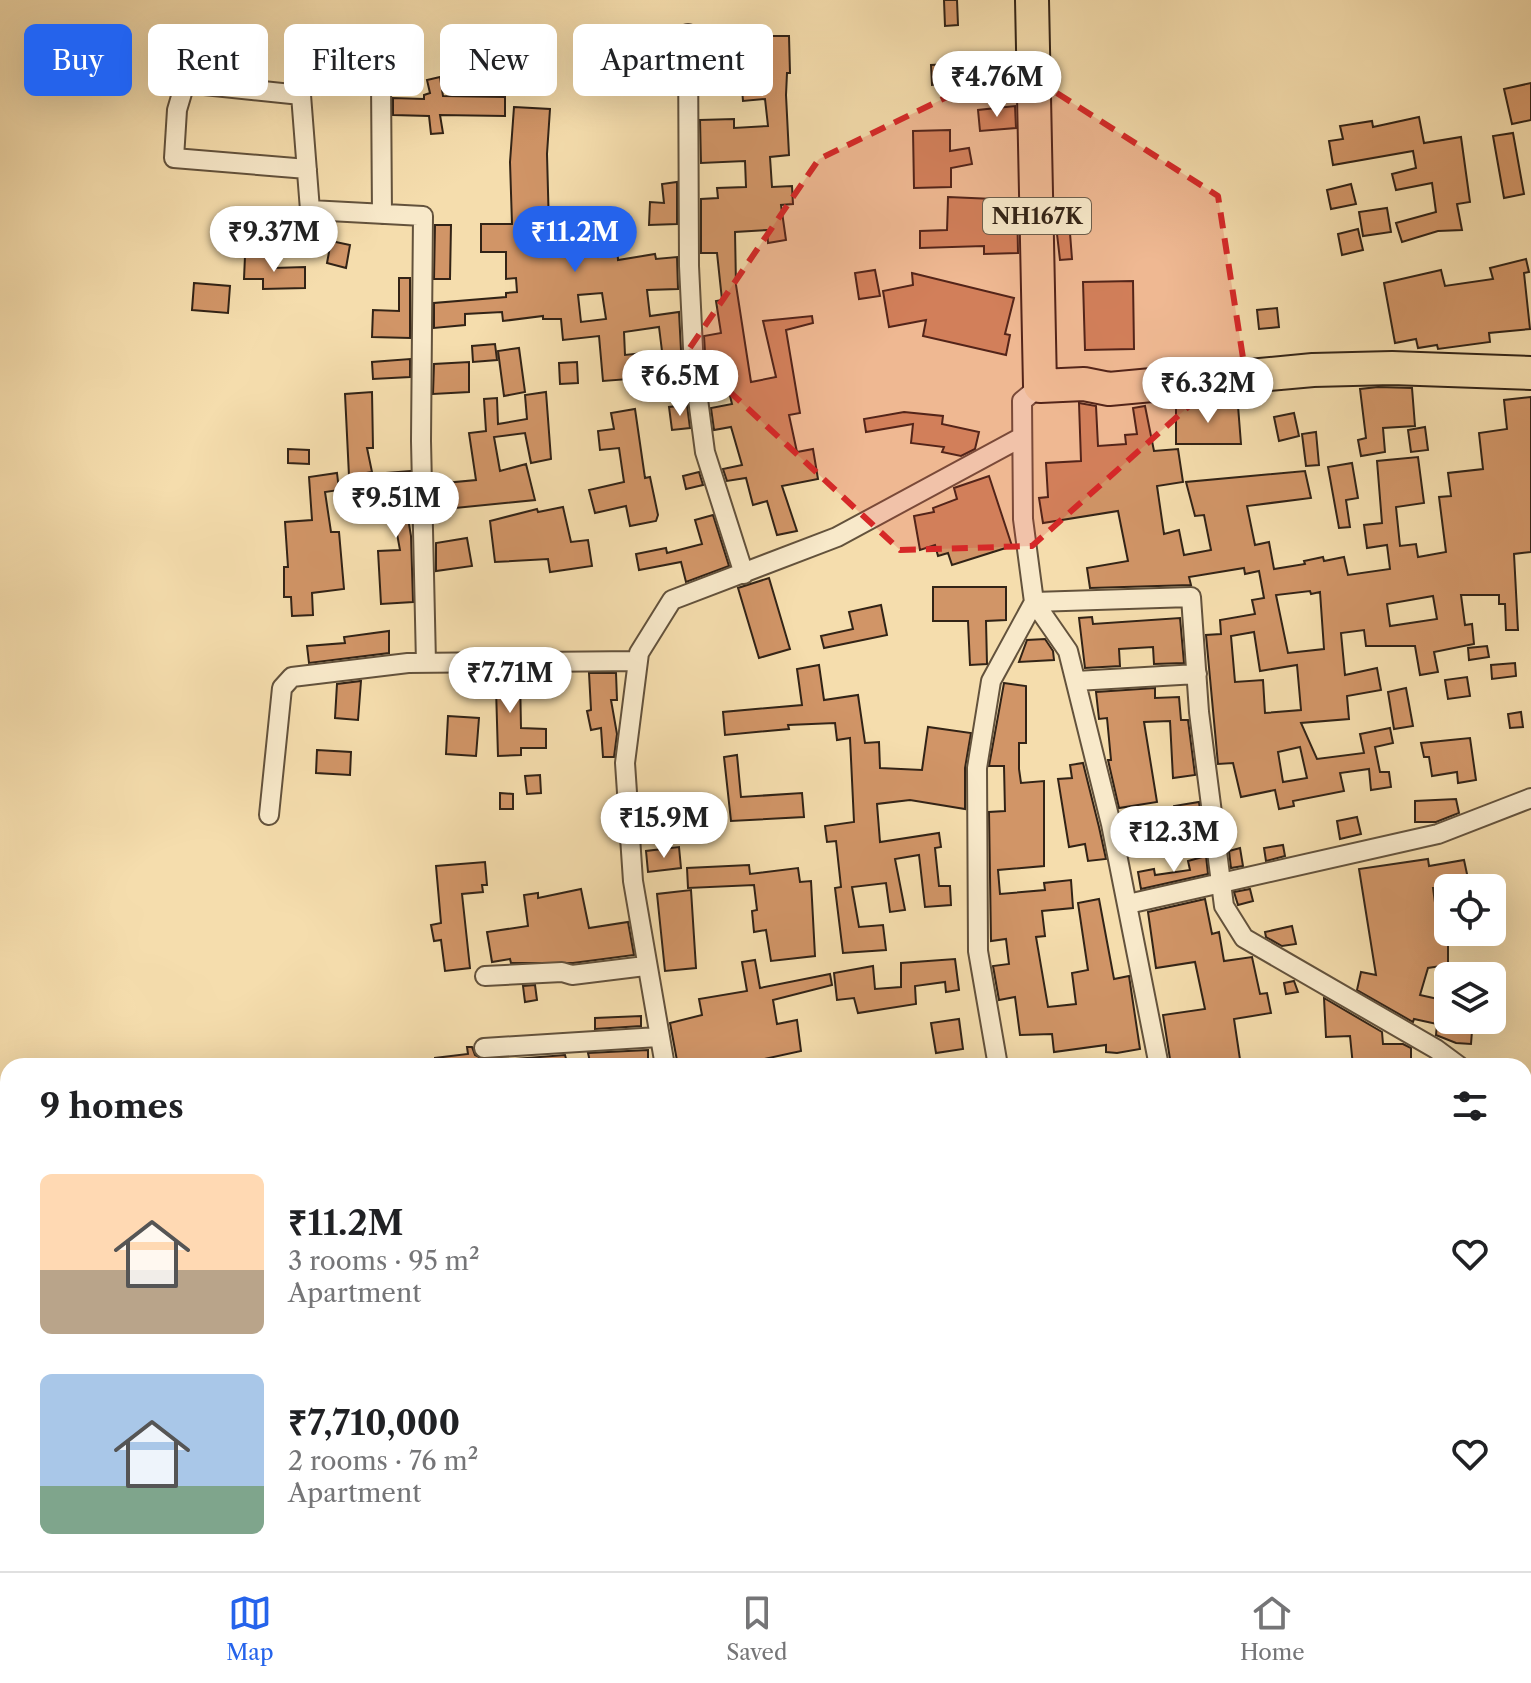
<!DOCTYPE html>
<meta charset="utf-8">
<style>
body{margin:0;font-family:"Libre Caslon Text",serif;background:#f6f6f6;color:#202124;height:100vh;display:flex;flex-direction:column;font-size:30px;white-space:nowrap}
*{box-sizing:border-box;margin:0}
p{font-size:26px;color:#757577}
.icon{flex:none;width:44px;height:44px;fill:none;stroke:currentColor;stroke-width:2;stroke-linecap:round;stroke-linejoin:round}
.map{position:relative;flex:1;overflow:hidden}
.details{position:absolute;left:0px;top:1058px;width:1532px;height:514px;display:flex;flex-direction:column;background:#fff;border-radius:24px 24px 0 0;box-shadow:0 8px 32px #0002}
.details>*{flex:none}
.banner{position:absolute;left:24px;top:24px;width:800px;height:72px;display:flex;gap:16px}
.buttons{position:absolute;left:1434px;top:874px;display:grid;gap:16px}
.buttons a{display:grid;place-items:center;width:72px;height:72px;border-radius:12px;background:#fff;box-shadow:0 8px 32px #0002;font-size:40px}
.price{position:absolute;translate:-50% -68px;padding:0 18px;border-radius:28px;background:#fff;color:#222;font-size:26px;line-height:52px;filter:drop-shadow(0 2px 4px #0008)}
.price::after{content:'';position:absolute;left:50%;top:48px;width:24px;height:18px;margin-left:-12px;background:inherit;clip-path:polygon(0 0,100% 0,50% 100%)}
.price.active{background:#2563eb;color:#fff}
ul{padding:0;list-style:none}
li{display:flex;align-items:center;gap:24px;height:200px;padding:0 40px}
li span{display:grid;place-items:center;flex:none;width:224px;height:160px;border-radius:12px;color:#555}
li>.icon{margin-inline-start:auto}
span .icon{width:96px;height:96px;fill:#fffc;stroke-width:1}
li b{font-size:34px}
h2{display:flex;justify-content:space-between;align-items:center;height:96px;padding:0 40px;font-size:34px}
.tag{padding:0 28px;border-radius:12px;background:#fff;box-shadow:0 8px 32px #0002;font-size:28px;line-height:72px}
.tag.active{background:#2563eb;color:#fff}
.dock{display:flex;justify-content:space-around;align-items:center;height:112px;border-top:2px solid #e0e0e0;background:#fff;font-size:22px;color:#757577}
.dock a{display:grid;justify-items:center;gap:4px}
.dock .active{color:#2563eb}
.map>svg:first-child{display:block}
</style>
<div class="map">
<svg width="1531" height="1571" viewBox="0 0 1531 1571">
<rect width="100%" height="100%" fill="#f5ddad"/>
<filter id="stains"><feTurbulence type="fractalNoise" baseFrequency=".0025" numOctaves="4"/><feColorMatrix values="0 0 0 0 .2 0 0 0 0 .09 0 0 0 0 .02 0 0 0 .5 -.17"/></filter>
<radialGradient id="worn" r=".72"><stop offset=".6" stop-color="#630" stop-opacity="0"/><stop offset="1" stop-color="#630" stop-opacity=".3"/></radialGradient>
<!-- building -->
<path fill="#d19567" stroke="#322316" stroke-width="2" fill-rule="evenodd" d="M944 0H957L958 25 945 26Z
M475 31H503L500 72 467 70 468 55H475Z
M746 36H789L790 73H787L786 95 789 155 770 157 772 187 792 186 793 204 781 205 786 240 768 243 767 230 735 232 736 285 751 382 776 377 763 321 812 316 813 323 786 330 800 413 789 415 797 452 813 449 818 479 782 486 797 531 777 535 767 501 753 505 746 478 727 481 723 469 742 465 731 427 714 430 711 408 732 404 725 376 708 380 706 368 704 336 721 333 716 301 722 300 717 253H701V199L718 198 717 188 746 187 745 161 701 163 700 120 734 119V128L768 126 765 99 743 101 742 89 700 92V39Z
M676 38V85L635 88 632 40Z
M951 64 953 83 932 85 931 65Z
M440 77 443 96 505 97V116L440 115 443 133 431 134 429 116 393 115V98L424 99V95L430 93 427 80Z
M1531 83V120L1512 124 1504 89Z
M1015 106 1016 128 980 131 978 110Z
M514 107 550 109 547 154 549 228 616 227 618 260 655 254 656 259 677 257 678 289 647 290 650 316 679 312 682 370 663 372 665 387 644 389 642 378 603 381 599 336 563 340 561 319H543V316L503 321 502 312 465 314V325L434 328V303L506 297V293L517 292 516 278 506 279V252H481V224H512L510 162ZM602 293 606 319 581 322 578 295ZM659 327 662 351 625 355 624 332Z
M1419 117 1424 143 1461 137 1470 202 1457 204 1462 230 1438 231 1402 242 1396 223 1436 212 1432 183 1396 190 1392 174 1416 168 1413 151 1333 165 1329 141 1343 139 1340 126 1372 121 1373 127Z
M950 130V151L969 148 972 164 951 168V187L914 188 913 131Z
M1513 133 1524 194 1504 198 1493 136Z
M677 182V224L649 225 650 202 664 203 662 184Z
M1351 184 1356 204 1331 209 1327 190Z
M948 197 1017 200 1018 253 984 254V246L920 248V231L947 230Z
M1387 208 1391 232 1363 236 1359 212Z
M435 225H451L450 279H434Z
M1358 229 1363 250 1342 255 1338 234Z
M1070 233 1072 259 1060 260 1057 234Z
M331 241 350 245 346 268 327 263Z
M245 256H273V268L305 267V288L263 289V279H244Z
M1526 259 1529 272 1524 273 1530 329 1489 333 1490 342 1438 349 1437 345 1418 348 1416 339 1395 343 1384 283 1441 270 1445 286 1493 279 1490 268Z
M875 270 880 296 859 299 855 273Z
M912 273 1014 298 1005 334 1010 335 1006 355 923 336 926 320 889 327 883 291 913 285Z
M399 278H410V338L372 337 373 310 399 311Z
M1133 281 1134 349 1085 350 1083 282Z
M194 283 230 286 228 313 192 310Z
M1277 308 1279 327 1259 329 1257 310Z
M495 344 497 360 473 362 472 346Z
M519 348 525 392 504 396 498 351Z
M410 359V377L373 379 372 362Z
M469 362V392L433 394 434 364Z
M577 362 578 383 560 384 559 363Z
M1378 387 1412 388 1415 426 1383 428 1385 452 1361 456 1358 440 1366 438 1360 389Z
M372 392 373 448H367L372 472 349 476 345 394Z
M546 392 551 459 531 463 525 433 494 437 500 471 526 464 535 500 435 510 434 484 476 480 469 433 486 431 484 399 497 398 498 424 527 419 525 395Z
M1531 397V552L1514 554 1518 630H1506L1505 604H1499V595H1461L1465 625 1472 624 1474 644 1434 652 1438 672 1420 675 1415 646H1366L1364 630 1341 633 1345 675 1377 668 1381 690 1347 696 1349 719 1301 723 1317 759 1364 753 1360 734 1390 728 1393 743 1375 747 1380 772H1389L1391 787 1371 790 1369 769 1340 773 1344 791 1293 801 1294 806 1279 809 1275 790 1241 797 1233 763 1218 764 1206 635 1221 634 1220 620 1255 614 1252 600 1264 598 1259 571 1245 574 1244 568 1189 577 1191 585 1090 588 1087 568 1128 561 1118 511 1043 523 1039 498 1048 497 1046 463 1081 461 1079 403 1096 406 1098 446 1126 444 1125 435 1137 434 1133 408 1145 406 1154 451 1178 449 1183 482 1157 486 1164 534 1179 530 1184 555 1211 550 1204 515 1195 516 1186 482 1305 471 1311 498 1247 506 1255 545 1269 542 1274 569 1305 564 1304 561 1323 557 1324 561 1344 557 1348 575 1390 569 1387 545 1367 548 1364 525 1382 523 1377 461 1418 457 1424 503 1396 507 1400 546 1416 544 1418 557 1446 552 1439 497 1451 496 1448 473 1483 469 1479 433 1507 429 1504 400ZM1310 591 1311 594 1320 592 1324 649 1288 653 1276 595ZM1433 596 1437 619 1390 626 1387 604ZM1254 632 1260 671 1297 665 1301 710 1265 713 1263 680 1235 682 1231 636ZM1300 747 1307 778 1283 782 1278 752Z
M687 405 690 428 672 430 669 407Z
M1176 406H1238L1241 444H1176Z
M635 409 645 478 650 477 658 515 656 521 630 526 626 506 595 513 589 490 624 482 619 448 600 450 598 431 614 429 611 413Z
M904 412 943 416 942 424 979 432 975 449 961 456 942 452 944 447 911 443 913 424 866 432 864 419Z
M1294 413 1299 436 1279 441 1274 417Z
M1425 427 1428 450 1411 452 1408 430Z
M1316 432 1319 465 1306 466 1302 434Z
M288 449 309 450V464L288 463Z
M1352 463 1358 498 1346 500 1350 527 1339 528 1328 467Z
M410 471V500H405L411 536 413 602 381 604 378 551 400 550 391 501 376 502 374 474Z
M699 472 703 485 686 489 683 476Z
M337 473 339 490 325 492 331 532H339L344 589 312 593 313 615 292 616 291 597H284V567H288L285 522 312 520 309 477Z
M989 476 1012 546 952 565 948 553 938 556 935 545 920 550 914 516 934 512 933 508 957 499 954 488Z
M563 507 571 542 588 540 592 566 550 572 548 559 495 562 490 521 537 509 538 512Z
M713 515 729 566 686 582 681 562 639 570 636 554 666 548 667 553 702 544 695 520Z
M467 538 472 566 436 571V543Z
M769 578 790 649 759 658 738 588Z
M933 587H1006V620L986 621 987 664 970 665 968 621H933Z
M881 605 887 635 824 648 821 636 853 629 849 612Z
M1092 617 1093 624 1180 618 1184 663 1154 664 1153 647 1119 649 1120 666 1085 668 1079 618Z
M389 631V653L309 663 307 646 345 643 344 637Z
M1045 639 1053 651 1054 660 1019 662 1027 640Z
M1487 646 1489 657 1469 660 1468 648Z
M1515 663 1516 676 1492 679 1491 665Z
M819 665 824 700 858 695 865 743 879 742 880 768 922 770 928 727 971 733 965 768V809L910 800 877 804 880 842 939 833 941 847 935 848 939 886H950L951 905 925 907 919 855 895 859 905 910 890 912 886 883 852 887 859 927 883 925 886 950 843 953 835 888 841 887 836 841 827 842 825 826 854 822 850 738 837 740 835 723 788 725 789 729 725 735 723 712 802 705 797 669Z
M589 673H616L617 700H611L617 734 614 757H603L601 728 591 730 587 711 591 710Z
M497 675 520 676 521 728 546 729V748H521V755L498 756 496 688H466V677Z
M1467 677 1470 696 1448 699 1445 680Z
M361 681 358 720 335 718 337 684Z
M1004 683 1026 686V743H1019V769L1021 783 1044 781V866L998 870 1000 894 1045 890 1044 883 1071 880 1073 908 1042 911 1045 936 1036 937 1048 1007 1076 1004 1072 973 1088 970 1078 903 1099 899 1114 979 1129 976 1140 1049 1117 1053 1106 1052V1045L1054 1052 1052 1034 1020 1035 1015 997 999 1000 993 966 1009 964 1006 939 991 941 989 812 1005 811 1004 766H989Z
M1155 688V698L1179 697 1181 720H1188L1195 775 1173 778 1170 721 1144 722 1157 802 1119 808 1108 760H1111L1107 718 1099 719 1096 692Z
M1406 688 1413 726 1394 729 1388 692Z
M1521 712 1523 727 1510 728 1508 714Z
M448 716 479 718 476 756 446 754Z
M1470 738 1476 780 1458 783 1457 772 1432 776 1429 757H1424L1421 743Z
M317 750 351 752 350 775 316 773Z
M737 755 741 797 802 793 804 817 731 821 724 757Z
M1083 763 1099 827 1106 859 1088 861 1085 844 1069 847 1058 779 1072 778 1070 765Z
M540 775 541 793 527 794 525 776Z
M500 793 513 794V809H500Z
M1456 799 1459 813 1436 822H1415V801Z
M1199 802 1203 835 1159 841 1158 827 1174 826V806Z
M1357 817 1361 834 1340 839 1337 821Z
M1283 845 1285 856 1266 861 1264 848Z
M679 847 681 868 648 872 646 851Z
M1240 848 1243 866 1231 868 1229 851Z
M1206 856 1208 874 1141 889 1138 872 1154 869 1155 875 1190 870 1188 861Z
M1428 859 1429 866 1464 860 1470 888H1433L1439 932H1448V965L1428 968 1420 995 1438 999 1439 995 1448 996V1020H1463L1462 1031H1472L1471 1044 1456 1043 1436 1035 1437 1024 1414 1019 1413 1022 1357 990 1361 972 1376 975 1359 869Z
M485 862 487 885H482L483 892 462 894 470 968 445 971 441 940 434 941 431 925 441 923 436 866Z
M749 865 750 874 798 868 800 882 811 881 815 956 771 961 766 930 754 932 752 911 757 910 754 885 688 888 687 868Z
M581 889 589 928 628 922 634 955 573 963H511L510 959 492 962 487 932 528 926 524 895 538 893V898Z
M1250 889 1253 901 1238 905 1234 892Z
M691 890 696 968 665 971 657 894Z
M1205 899 1212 934 1219 932 1224 961 1252 957 1260 994 1267 993 1271 1013 1234 1019 1241 1066H1173L1170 1059 1163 1015 1205 1009 1195 962 1156 968 1148 912Z
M1292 926 1296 944 1282 946 1266 937 1265 932Z
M955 959 959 990 946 992 945 982 915 986 916 1004 858 1013 854 998 837 1000 834 973 873 966 875 989 901 987V963Z
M755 960 760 988 830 974 832 985 773 1000 777 1024 797 1020 801 1051 760 1060 761 1066H678L670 1023 702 1015 699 999 747 991 742 962Z
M1294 981 1298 992 1286 994 1284 983Z
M535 985 537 1000 525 1002 523 986Z
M1324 998 1382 1032 1383 1044H1403L1411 1048V1066H1353L1350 1036 1326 1037Z
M641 1016V1026L595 1029V1018Z
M959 1019 963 1049 936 1053 931 1023Z
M467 1047H472L475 1055 487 1061 565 1055 568 1066H435V1058L468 1054Z
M648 1050V1066H591L588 1053Z"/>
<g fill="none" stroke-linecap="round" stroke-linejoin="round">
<!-- street casing -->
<g stroke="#63523c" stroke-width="22">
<path id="street" d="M688 34 689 266 694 369 705 452 744 574
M381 81 382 214
M307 169 174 158 177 110 185 83 301 95 310 210 423 216 421 441 426 663
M1034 602 1191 597 1199 712 1224 906 1244 938 1436 1049 1459 1066
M1034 602 1068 651 1111 824 1159 1066
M1076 681 1197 674
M269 815 282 688 292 677 408 663 638 661
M1128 904 1438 834 1531 798
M485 976 562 972 572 975 645 966
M484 1048 658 1037
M665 1066 633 881 625 763 639 653 672 600 837 537 1022 437
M998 1066 978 951 977 768 991 681 1034 602 1023 519 1022 401 1040 386
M1524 1191 1531 1193
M1524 1347 1531 1303
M1524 1486H1531
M353 1564 354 1571
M1159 1564 1161 1571
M1243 1564 1245 1571
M624 1571 662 1564
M800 1571 814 1565
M1281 1571 1299 1564"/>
</g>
<!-- highway casing -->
<g stroke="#322316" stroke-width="36">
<path id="highway" d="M1032 0 1040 386 1084 384 1109 389 1313 370 1392 368 1531 373"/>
</g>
<!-- street -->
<use href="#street" stroke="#f8e9ca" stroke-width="18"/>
<!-- highway -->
<use href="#highway" stroke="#f5ddad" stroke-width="32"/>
</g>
<!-- marked area -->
<path fill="#d62828" fill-opacity="0.2" stroke="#d62828" stroke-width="6" stroke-dasharray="16 10" stroke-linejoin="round" d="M1013 65 1218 196 1243 358 1032 546 900 550 687 352 819 159Z"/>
<g text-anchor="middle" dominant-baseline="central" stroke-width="8" stroke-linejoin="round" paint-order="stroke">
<!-- shield labels -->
<rect fill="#f8e9ca" stroke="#6d5e4c" stroke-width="2" x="983" y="198" width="108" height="36" rx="6"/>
<g font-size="22" font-weight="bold" fill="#322316">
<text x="1037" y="216">NH167K</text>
</g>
</g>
<rect width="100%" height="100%" filter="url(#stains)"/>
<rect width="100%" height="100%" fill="url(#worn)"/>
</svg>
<div class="buttons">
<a><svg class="icon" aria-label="locate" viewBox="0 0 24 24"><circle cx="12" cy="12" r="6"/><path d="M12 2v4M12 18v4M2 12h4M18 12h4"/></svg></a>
<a><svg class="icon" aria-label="layers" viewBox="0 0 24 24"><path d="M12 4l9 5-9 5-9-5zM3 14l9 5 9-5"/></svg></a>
</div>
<b class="price" style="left:997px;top:119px">₹4.76M</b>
<b class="price" style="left:274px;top:274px">₹9.37M</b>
<b class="price active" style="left:575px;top:274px">₹11.2M</b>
<b class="price" style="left:680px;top:418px">₹6.5M</b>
<b class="price" style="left:1208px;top:425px">₹6.32M</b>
<b class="price" style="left:396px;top:540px">₹9.51M</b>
<b class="price" style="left:510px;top:715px">₹7.71M</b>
<b class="price" style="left:664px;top:860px">₹15.9M</b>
<b class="price" style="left:1174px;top:874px">₹12.3M</b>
<div class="banner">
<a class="tag active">Buy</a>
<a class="tag">Rent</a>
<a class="tag">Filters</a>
<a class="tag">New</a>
<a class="tag">Apartment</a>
</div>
<section class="details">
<h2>9 homes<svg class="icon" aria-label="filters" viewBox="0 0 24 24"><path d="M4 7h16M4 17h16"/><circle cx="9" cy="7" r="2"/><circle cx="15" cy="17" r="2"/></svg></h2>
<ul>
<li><span style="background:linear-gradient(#ffd9b3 60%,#b9a48a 0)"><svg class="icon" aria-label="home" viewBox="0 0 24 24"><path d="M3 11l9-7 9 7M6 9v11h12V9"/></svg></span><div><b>₹11.2M</b><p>3 rooms · 95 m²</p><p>Apartment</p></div><svg class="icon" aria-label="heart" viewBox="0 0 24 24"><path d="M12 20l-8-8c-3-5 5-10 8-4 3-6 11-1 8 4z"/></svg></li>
<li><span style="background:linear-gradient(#a9c7e8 70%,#7fa58c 0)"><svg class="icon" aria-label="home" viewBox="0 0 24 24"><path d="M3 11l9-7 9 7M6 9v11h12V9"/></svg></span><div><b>₹7,710,000</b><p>2 rooms · 76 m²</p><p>Apartment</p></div><svg class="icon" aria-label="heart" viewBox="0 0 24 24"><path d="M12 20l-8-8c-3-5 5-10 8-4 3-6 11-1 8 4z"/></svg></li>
</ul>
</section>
</div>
<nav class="dock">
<a class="active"><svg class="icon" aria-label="map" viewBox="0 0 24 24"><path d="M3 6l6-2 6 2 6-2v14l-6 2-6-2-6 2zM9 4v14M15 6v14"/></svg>Map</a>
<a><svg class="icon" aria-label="saved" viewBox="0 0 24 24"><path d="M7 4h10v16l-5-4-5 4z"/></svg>Saved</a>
<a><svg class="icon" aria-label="home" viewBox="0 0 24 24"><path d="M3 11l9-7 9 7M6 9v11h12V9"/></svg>Home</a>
</nav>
